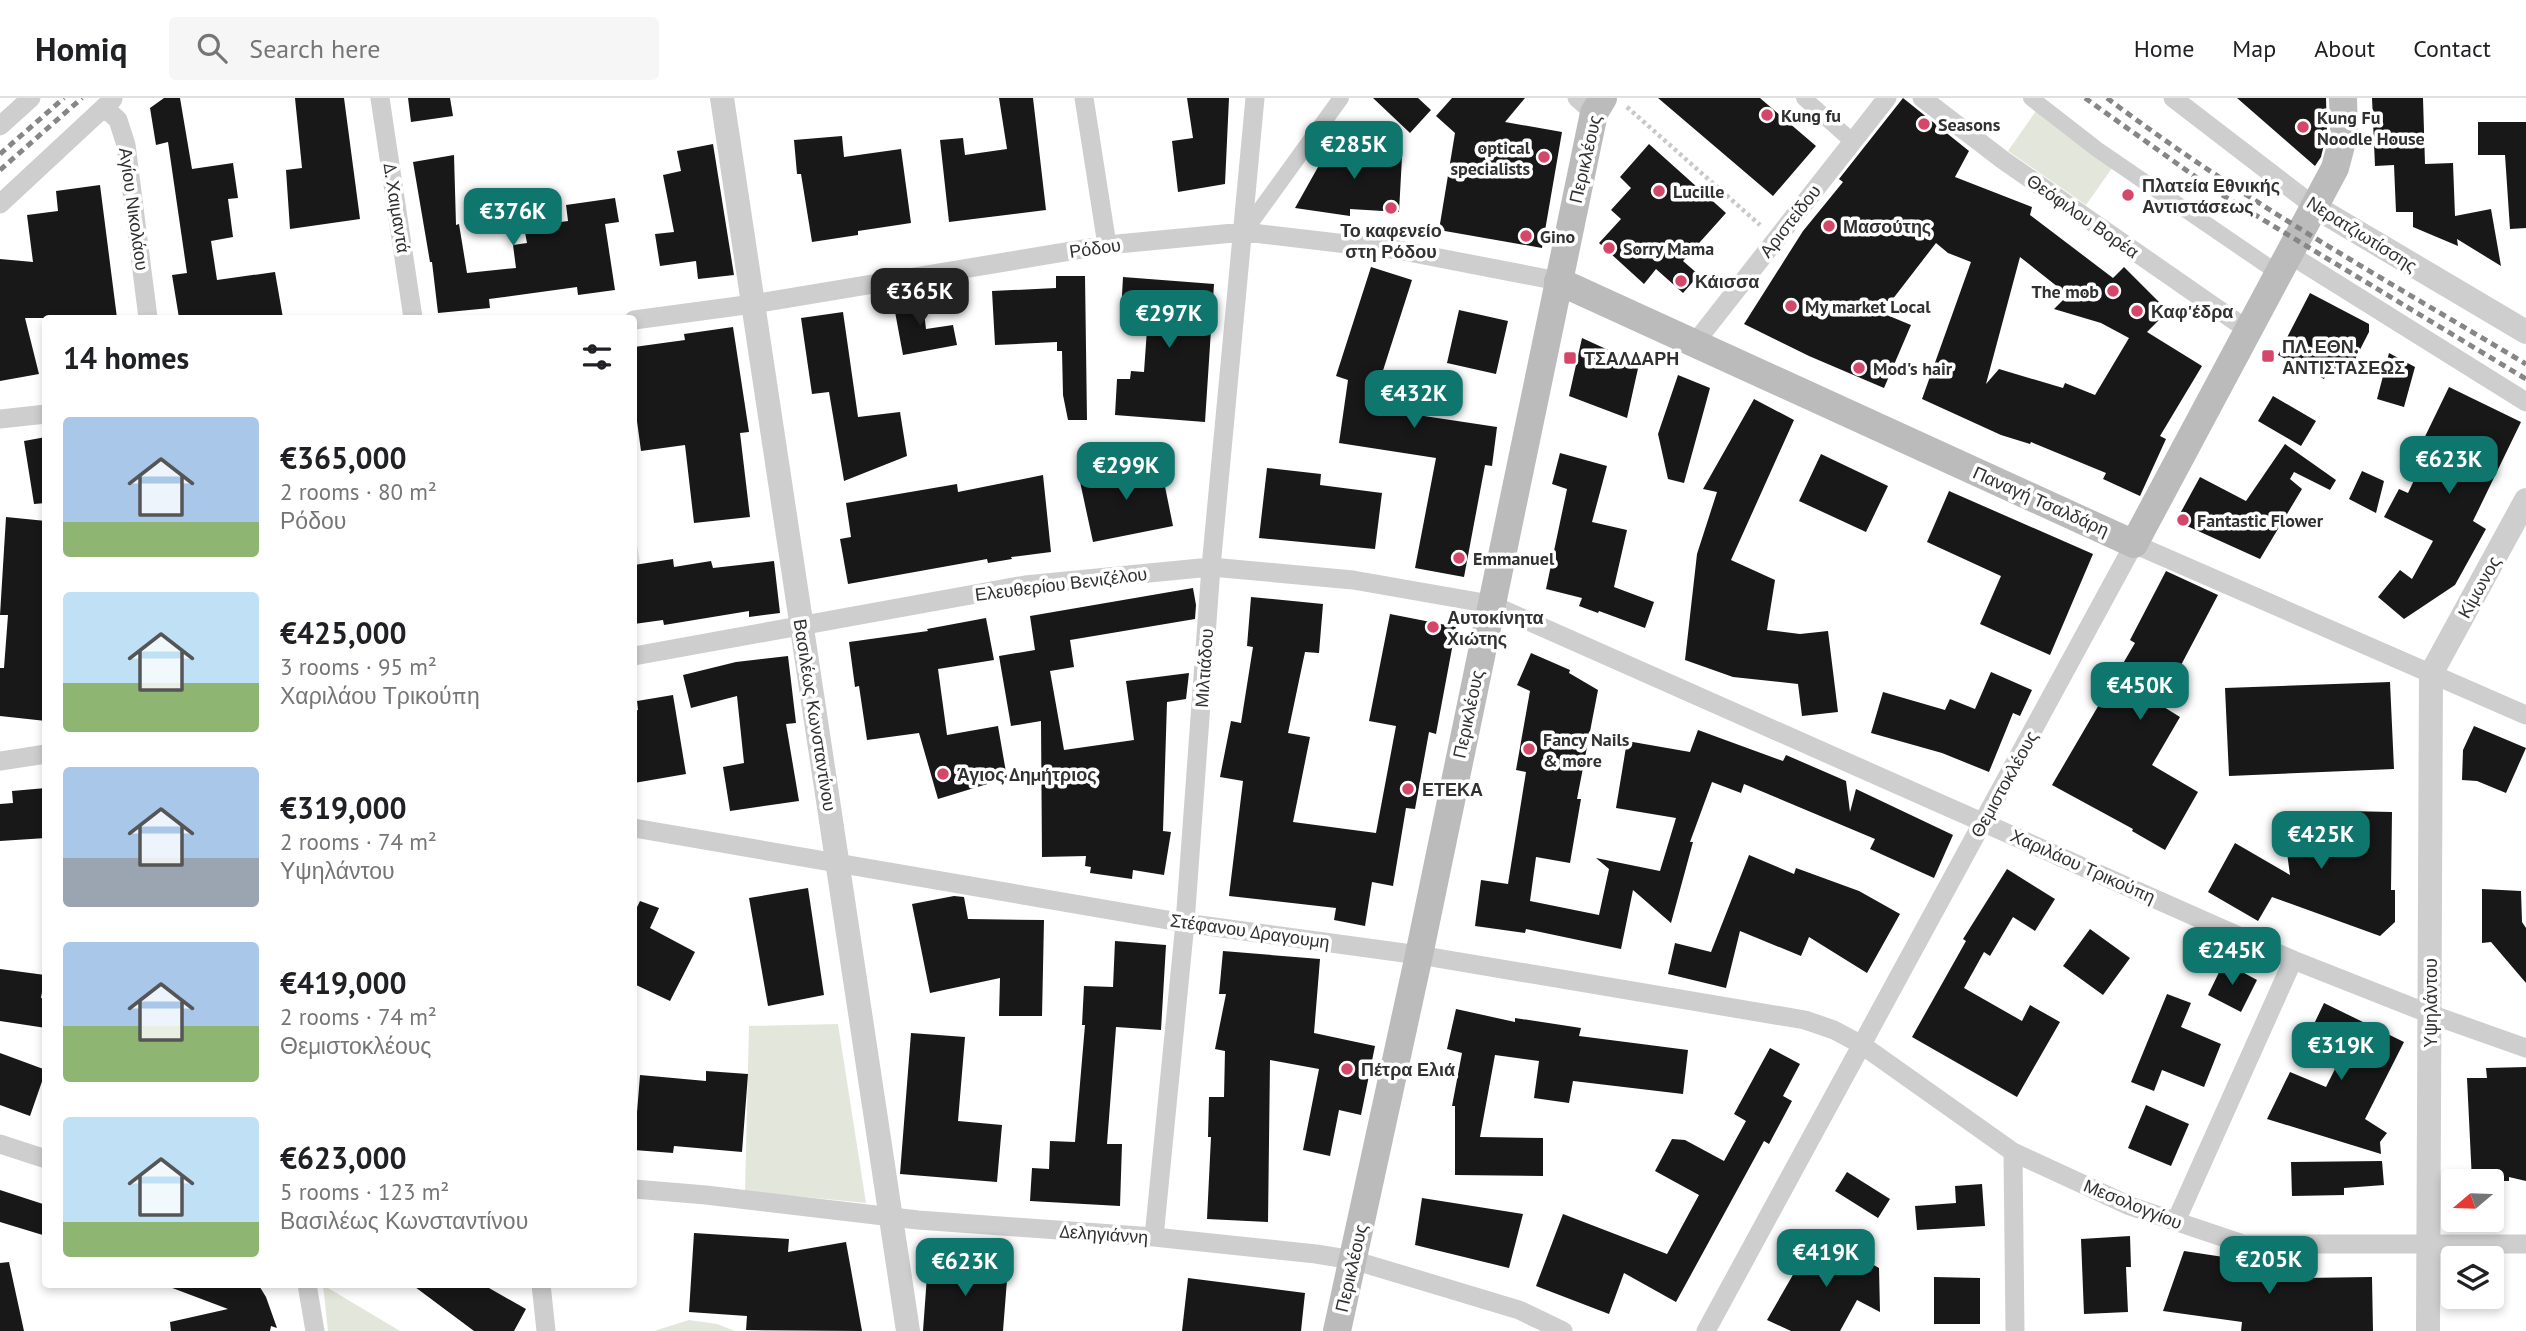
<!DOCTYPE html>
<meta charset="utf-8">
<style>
body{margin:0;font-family:"PT Sans",sans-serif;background:#f6f6f6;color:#202124;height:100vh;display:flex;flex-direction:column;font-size:26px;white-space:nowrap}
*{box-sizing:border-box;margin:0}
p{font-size:23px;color:#757577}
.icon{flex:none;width:38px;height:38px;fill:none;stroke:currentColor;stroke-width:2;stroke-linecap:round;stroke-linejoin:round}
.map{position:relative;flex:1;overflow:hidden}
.sheet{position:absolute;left:42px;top:217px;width:595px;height:973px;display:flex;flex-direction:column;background:#fff;border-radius:7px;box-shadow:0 4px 10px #0003}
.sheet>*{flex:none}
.needle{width:46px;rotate:251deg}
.fabs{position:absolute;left:2441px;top:1071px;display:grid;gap:14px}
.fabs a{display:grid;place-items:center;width:63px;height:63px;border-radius:7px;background:#fff;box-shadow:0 4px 10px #0003;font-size:35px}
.price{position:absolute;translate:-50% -60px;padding:0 16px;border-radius:14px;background:#0f766e;color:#fff;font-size:23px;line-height:46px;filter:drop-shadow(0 2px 4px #0008)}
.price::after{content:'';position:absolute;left:50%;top:42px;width:21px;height:16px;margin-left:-10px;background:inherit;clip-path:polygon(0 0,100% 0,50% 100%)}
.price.on{background:#222;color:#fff}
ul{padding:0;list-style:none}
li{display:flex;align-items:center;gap:21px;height:175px;padding:0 21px}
li span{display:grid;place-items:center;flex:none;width:196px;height:140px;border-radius:7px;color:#555}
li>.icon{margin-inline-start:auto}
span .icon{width:84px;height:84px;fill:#fffc;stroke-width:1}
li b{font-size:30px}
h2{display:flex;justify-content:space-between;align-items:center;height:84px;padding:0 21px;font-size:30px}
header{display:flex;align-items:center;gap:42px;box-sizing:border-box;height:98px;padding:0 35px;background:#fff;border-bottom:2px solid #e0e0e0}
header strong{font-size:33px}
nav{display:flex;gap:38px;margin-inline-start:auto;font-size:24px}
.search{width:490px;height:63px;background:#f6f6f6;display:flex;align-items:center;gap:18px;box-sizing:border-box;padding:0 24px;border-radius:7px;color:#757577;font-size:26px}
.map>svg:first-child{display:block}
</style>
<header>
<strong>Homiq</strong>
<div class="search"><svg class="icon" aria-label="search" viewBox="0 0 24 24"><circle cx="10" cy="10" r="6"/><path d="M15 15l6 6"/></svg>Search here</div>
<nav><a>Home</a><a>Map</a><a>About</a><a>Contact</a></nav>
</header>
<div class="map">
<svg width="2526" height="1233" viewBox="0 0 2526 1233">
<rect width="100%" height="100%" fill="#fff"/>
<!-- green -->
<path fill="#e3e7db" d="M2036 13 2115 66 2086 107 2008 53Z
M634 430 649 517 637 525 634 520Z
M838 926 866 1105 745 1093 749 928Z
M323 1187 400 1233H328Z
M689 1222 717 1226 735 1233H654Z"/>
<!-- building -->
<path fill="#181818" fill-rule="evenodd" d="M164 0H180L192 71 233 65 238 100 228 101 233 139 211 143 217 182 275 174 283 220H179L172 177 187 175 168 44 156 47 150 10Z
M295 0H344L360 121 290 131 286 72 302 70Z
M408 0H450L453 18 411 24Z
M999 0H1033L1046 112 949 124 940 42 963 40 965 57 1007 51Z
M1187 0H1229L1225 86 1178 94 1172 43 1193 40Z
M1373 0H1418L1431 12 1410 35Z
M1452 0H1525L1505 24 1562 34 1542 150 1439 132 1455 35 1436 18Z
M1658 0H1760L1816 48 1773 98Z
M1903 0 1969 53 1955 79 2032 109 2030 117 2113 180 2124 169 2168 213 2147 234 2202 268 2160 338 2166 341 2140 398 2103 381 2106 375 2031 344 2030 346 2001 337 1922 301 1971 164 1948 155 1936 145 1882 215 1911 227 1884 290 1809 258 1744 226 1803 133 1843 84 1839 81ZM2020 159 2068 197 2054 211 2101 225 2129 240 2095 297 2065 285 2063 290 1999 271 1986 286Z
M2237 0H2326L2327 34 2321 59 2315 68Z
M2372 0H2423L2425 66 2453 65 2455 118 2491 111 2501 168 2457 141 2458 148 2413 129V114H2396L2394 67 2375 68Z
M2478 24H2526V130L2510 131 2505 57H2478Z
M1346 30 1369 57 1402 59 1399 114 1350 111V118L1295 110 1318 69Z
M842 38 844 59 901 51 911 125 858 133V137L812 144 801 76H797L794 42Z
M713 46 734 177 698 181 696 163 660 168 655 136 674 134 663 77 681 73 677 53Z
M1649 46 1726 115 1683 163 1699 177 1683 195 1656 171 1644 186 1599 145 1621 121 1611 112 1631 90 1620 79Z
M454 57 456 127 459 126 467 175 516 170 513 147 527 145 524 129 568 123 566 107 615 100 619 124 605 126 615 192 578 197 577 189 489 201 490 210 438 215 432 164H430L413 64Z
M100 87 117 220H25L39 276 0 283V161L33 164 27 117 58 113 56 93Z
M1371 169 1412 182 1371 310 1497 329 1492 368 1485 367 1464 479 1415 470 1436 360 1339 345 1348 282 1336 278Z
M1056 178H1085L1087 322H1068L1063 297 1062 253H1057V244L995 247 992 193 1056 190Z
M1123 179 1214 186 1205 324 1115 317 1117 281H1130L1131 273 1144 274 1148 217 1121 215Z
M2310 195 2369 226V234L2347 277 2330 268 2324 281 2278 257Z
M922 198 926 231 953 227 957 247 903 257 893 203Z
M1459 212 1508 223 1496 276 1447 265Z
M843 214 858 319 900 314 907 358 844 383 829 294 812 296 801 220Z
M733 229 749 334 740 335 750 419 694 425 685 347 641 353 634 301V249L685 242 684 236Z
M1582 240 1639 266 1627 320 1569 298Z
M2389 255 2415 269 2404 309 2377 301Z
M1678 277 1710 290 1684 385 1668 381 1658 336Z
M2449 289 2521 324 2473 423 2486 431 2455 487 2404 521 2378 499 2400 472 2412 481 2433 443 2384 419 2399 391 2408 395 2426 357 2418 353Z
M2273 298 2316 323 2301 348 2258 323Z
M1754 301 1794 322 1731 462 1775 482 1767 532 1800 536 1828 533 1838 614 1802 618 1798 586 1733 579 1685 562 1697 456 1717 394 1703 391Z
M46 339V405L34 406 24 343Z
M2285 346 2336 382 2330 392 2294 374 2290 381 2302 391 2260 461 2176 423 2200 379 2246 403Z
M1560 355 1607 368 1592 424 1627 432 1614 489 1654 504 1645 530 1599 513 1598 515 1579 508 1582 500 1546 491 1567 391 1552 386Z
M1821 356 1888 388 1866 434 1799 403Z
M1160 364 1173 428 1093 444 1079 379Z
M1267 370 1321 376 1320 387 1382 395 1375 451 1259 440Z
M2362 373 2384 383 2376 415 2349 401Z
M1043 377 1051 454 1011 459 1012 461 988 465 987 461 848 486 840 441 851 439 846 405 957 386 958 394Z
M1949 393 2093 456 2050 557 1980 526 2001 478 1927 444Z
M6 419 46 423V623L0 618V570H4L8 517H0Z
M673 461 674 469 711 463 713 470 774 463 780 515 749 519V513L664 527 663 522 634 526V467Z
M2166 473 2218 497 2180 569 2173 565 2151 601 2180 619 2152 667 2198 694 2165 752 2132 733 2133 731 2052 687 2135 545 2130 542Z
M1193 490 1196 507 1195 521 1070 542 1074 569 1050 573 1064 652 1134 642 1126 583 1189 575 1186 601 1167 604 1163 733 1171 734 1164 777 1133 772 1132 781 1090 775 1091 769 1085 768 1086 758 1042 759 1041 623 1011 628 999 558 1035 552 1030 518Z
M1251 499 1323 506 1319 555 1305 554 1288 635 1310 639 1293 724 1376 735 1396 628 1369 623 1390 516 1456 529 1436 636 1429 634 1415 711 1406 710 1393 788 1372 784 1365 828 1334 822 1336 810 1229 798 1243 683 1220 679 1231 623 1241 625 1253 549 1247 548Z
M986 520 994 562 938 571 947 637 998 628 1007 680 938 701 919 635 867 642 859 588 855 589 849 544 928 533 927 531Z
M1531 555 1570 572 1569 575 1598 592 1577 701H1581L1570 765 1536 759 1530 803 1599 817 1609 771 1596 760 1660 773 1676 720 1616 710 1627 643 1690 654 1698 632 1783 663 1786 657 1846 683 1850 714 1856 691 1953 737 1934 780 1870 751 1875 741 1744 686 1741 695 1712 684 1690 744H1693L1671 825 1633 792 1621 851 1526 831 1525 835 1475 828 1481 782 1508 786 1526 674 1516 672 1530 593 1517 587Z
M788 558 796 625 786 626 799 703 730 713 723 669 744 665 737 598 691 610 683 577 736 564Z
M1991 574 2032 592 2020 618 2013 615 1989 674 1942 655 1871 635 1883 594 1945 612 1950 601 1975 611Z
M2390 584 2394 671 2229 678 2225 590Z
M673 597 686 676 634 685V613L638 612 637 603Z
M2474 628 2526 650 2506 695 2477 683 2462 682 2463 652Z
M46 690V740L0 743V706L13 705 12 693Z
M2348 713 2392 714 2391 792H2395V824L2380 838 2272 799 2258 823 2208 794 2235 745 2290 777 2282 718H2348Z
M1749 757 1794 776 1796 770 1859 793 1900 816 1867 875 1809 839 1801 858 1740 833 1726 890 1668 876 1675 845 1711 854Z
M2007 771 2055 801 2035 833 2013 819 1990 858 1984 854 1964 890 2022 923 2030 907 2060 924 2017 999 1912 939 1966 843 1963 841Z
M808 790 824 897 768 908 749 800Z
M2482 791 2521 793 2522 824 2526 830V885L2491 844 2482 845Z
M954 798 964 799 968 821 1044 822 1042 918H999L1000 880 930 895 912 806Z
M640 803 659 810 650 830 695 854 670 903 634 886V815Z
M2090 831 2130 860 2103 897 2063 868Z
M1115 843 1166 847 1161 932 1116 929 1107 1046H1122L1120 1108 1030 1103 1032 1070 1049 1071 1050 1043 1075 1044 1085 927H1082L1084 888 1113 889Z
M1223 853 1320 861 1314 935 1375 948 1361 1017 1339 1012 1330 1058 1303 1052 1319 971 1270 962 1268 1124 1207 1121 1211 1039H1208L1209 999H1224L1225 953 1215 951 1226 896H1219Z
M2224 864 2257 882 2241 914 2208 897Z
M0 871 45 877 41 900 46 901V930L0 923Z
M2167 896 2191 905 2181 929 2221 946 2204 989 2162 972 2154 993 2131 984Z
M2324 905 2404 944 2365 1021 2387 1035 2380 1044 2381 1056 2267 1021 2290 974 2326 989 2338 965 2304 947Z
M1456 911 1515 924V920L1581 930 1579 938 1688 952 1683 996 1573 983 1569 1005 1534 1000 1539 963 1495 957 1480 1039 1543 1040V1078L1455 1077V1008H1452L1462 955 1447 951Z
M911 935 965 939 958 1023 1002 1027 997 1084 900 1076Z
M1770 950 1800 966 1783 998 1792 1003 1769 1046 1764 1043 1676 1204 1624 1175 1609 1216 1536 1188 1563 1116 1667 1156 1699 1097 1655 1073 1672 1041 1685 1042 1724 1063 1746 1023 1734 1016Z
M0 955 46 972 30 1018 0 1007Z
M2526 969V1083L2509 1079V1083H2472L2467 980H2487L2486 970Z
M706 973 748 976 742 1054 674 1048 673 1055 634 1052 640 977 706 983Z
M2146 1007 2189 1026 2171 1068 2128 1050Z
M2382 1063 2384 1087 2344 1090V1097L2292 1098 2291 1064Z
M1847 1074 1890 1101 1878 1120 1835 1093Z
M1982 1086 1985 1128 1917 1132 1915 1108 1956 1105 1955 1088Z
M0 1092 46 1107V1138L0 1124Z
M1422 1100 1523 1116 1509 1170 1415 1147Z
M694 1135 789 1141 788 1154 846 1144 862 1233 746 1232 747 1218 689 1214Z
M1817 1135 1879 1170 1880 1214 1857 1202 1840 1233H1791L1767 1222Z
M2130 1138 2131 1169H2126L2128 1214 2084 1216 2081 1141Z
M2184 1153 2303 1171V1180L2372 1179 2373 1233H2241L2242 1224 2163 1213Z
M9 1164 24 1233H0V1165Z
M928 1164 1008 1169 1003 1233H923Z
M1934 1179 1980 1180V1226H1934Z
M1188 1180 1305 1195 1301 1233H1182Z
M168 1186H258L266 1199 277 1230 271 1228 270 1233H171L170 1224 228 1211 167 1188Z
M411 1186H482L526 1211 514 1233H474Z"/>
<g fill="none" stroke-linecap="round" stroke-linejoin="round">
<!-- path -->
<path stroke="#c8c8c8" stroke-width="4.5" stroke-dasharray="3.5 3.5" stroke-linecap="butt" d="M1627 9 1760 127"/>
<!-- pedestrian -->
<path stroke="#cecece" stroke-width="16" d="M1804 0 1853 44
M2031 0 2098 52 2278 175
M1244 134 1341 0"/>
<!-- minor -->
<path stroke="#cecece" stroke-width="19" d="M380 0 413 220
M1084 0 1107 147
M1577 0 1594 15
M1922 0 2003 62 2248 232
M2173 0 2315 109
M104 9 118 22 126 47 148 220
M0 28 31 0
M0 106 113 1
M2289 156 2526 304
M634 222 753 206 1107 147 1244 134 1398 152 1558 183
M1694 246 1887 0
M0 321 46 316
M634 558 1025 487 1211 469 1353 482 1490 506 2293 862 2430 916 2526 950
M0 663 46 656
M634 730 1185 825 1419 857 1805 922 1834 932 1862 947 2013 1054 2130 1108 2243 1146H2526
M0 1046 46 1061
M2013 1054 2015 1233
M634 1091 706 1097 918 1122 1154 1139 1316 1156 1353 1162 1519 1212 1563 1233
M2176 1123 2293 862
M1154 1139 1185 825 1211 469 1255 0
M307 1186 315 1233
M541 1186 546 1233
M1706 1233 2134 446 2526 617"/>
<!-- tertiary -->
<path stroke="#cecece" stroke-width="24" d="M722 0 908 1233
M2315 109 2526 234
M2428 1233 2431 576 2526 402"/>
<!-- secondary -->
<path stroke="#bbb" stroke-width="28" d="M1558 183 2134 446 2335 70 2344 36 2343 0
M1337 1233 1419 857 1594 15 1603 0"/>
<!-- rail -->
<path stroke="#868686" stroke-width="5" stroke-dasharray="7 5" stroke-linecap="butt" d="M2085 0 2214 92 2526 281
M2107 0C2239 100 2384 181 2526 266
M0 56 64 0
M0 72 82 0"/>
</g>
<!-- markers -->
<g fill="#d44768" stroke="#fff" stroke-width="2.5">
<circle cx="1767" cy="17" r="7"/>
<circle cx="1924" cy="26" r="7"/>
<circle cx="2303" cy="29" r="7"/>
<circle cx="1544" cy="59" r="7"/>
<circle cx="1659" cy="93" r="7"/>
<circle cx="2128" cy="97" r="7"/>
<circle cx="1391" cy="110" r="7"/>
<circle cx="1829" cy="128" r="7"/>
<circle cx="1526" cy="138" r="7"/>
<circle cx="1609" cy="150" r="7"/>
<circle cx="1681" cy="183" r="7"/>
<circle cx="2113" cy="193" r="7"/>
<circle cx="1791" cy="208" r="7"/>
<circle cx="2137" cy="213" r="7"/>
<rect x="2261" y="251" width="14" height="14" rx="3.5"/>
<rect x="1563" y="253" width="14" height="14" rx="3.5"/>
<circle cx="1859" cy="270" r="7"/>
<circle cx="2183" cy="422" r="7"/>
<circle cx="1459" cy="460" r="7"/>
<circle cx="1433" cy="529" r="7"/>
<circle cx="1529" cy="651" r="7"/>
<circle cx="943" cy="676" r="7"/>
<circle cx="1408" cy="691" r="7"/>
<circle cx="1347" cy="971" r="7"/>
</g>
<g text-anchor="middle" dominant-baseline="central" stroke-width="7" stroke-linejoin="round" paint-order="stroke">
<!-- poi labels -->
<g font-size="18" font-weight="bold" fill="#313131" stroke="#fff" text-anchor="start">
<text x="1781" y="17">Kung fu</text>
<text x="2317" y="19">Kung Fu<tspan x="2317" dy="21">Noodle House</tspan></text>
<text x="1938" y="26">Seasons</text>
<text x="1530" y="49" text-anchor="end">optical<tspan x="1530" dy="21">specialists</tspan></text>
<text x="2142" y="87">Πλατεία Εθνικής<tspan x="2142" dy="21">Αντιστάσεως</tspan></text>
<text x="1673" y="93">Lucille</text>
<text x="1843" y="128">Μασούτης</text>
<text x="1391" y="132" text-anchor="middle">Το καφενείο<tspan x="1391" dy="21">στη Ρόδου</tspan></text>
<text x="1540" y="138">Gino</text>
<text x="1623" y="150">Sorry Mama</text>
<text x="1695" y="183">Κάισσα</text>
<text x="2099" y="193" text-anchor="end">The mob</text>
<text x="1805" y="208">My market Local</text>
<text x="2151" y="213">Καφ'έδρα</text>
<text x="2282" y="248">ΠΛ. ΕΘΝ.<tspan x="2282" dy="21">ΑΝΤΙΣΤΑΣΕΩΣ</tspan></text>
<text x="1584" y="260">ΤΣΑΛΔΑΡΗ</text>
<text x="1873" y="270">Mod's hair</text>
<text x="2197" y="422">Fantastic Flower</text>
<text x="1473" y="460">Emmanuel</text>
<text x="1447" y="519">Αυτοκίνητα<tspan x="1447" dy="21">Χιώτης</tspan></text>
<text x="1543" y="641">Fancy Nails<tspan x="1543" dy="21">&amp; more</tspan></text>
<text x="957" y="676">Άγιος Δημήτριος</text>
<text x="1422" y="691">ΕΤΕΚΑ</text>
<text x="1361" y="971">Πέτρα Ελιά</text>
</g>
<!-- street labels -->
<g font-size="18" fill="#313131" stroke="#fff">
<text transform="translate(1585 61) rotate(-77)">Περικλέους</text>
<text transform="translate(397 110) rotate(81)">Δ. Χαιμαντά</text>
<text transform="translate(134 111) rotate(82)">Αγίου Νικολάου</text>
<text transform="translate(2083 118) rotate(35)">Θεόφιλου Βορέα</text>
<text transform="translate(1790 123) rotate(-52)">Αριστείδου</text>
<text transform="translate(2362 136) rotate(32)">Νερατζιωτίσσης</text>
<text transform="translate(1095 150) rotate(-8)">Ρόδου</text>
<text transform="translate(2041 403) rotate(24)">Παναγή Τσαλδάρη</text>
<text transform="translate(1061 486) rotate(-7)">Ελευθερίου Βενιζέλου</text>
<text transform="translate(2479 489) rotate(-61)">Κίμωνος</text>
<text transform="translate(1204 570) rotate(-86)">Μιλτιάδου</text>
<text transform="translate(1468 616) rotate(-78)">Περικλέους</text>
<text transform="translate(815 617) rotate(81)">Βασιλέως Κωνσταντίνου</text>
<text transform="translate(2004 686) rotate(-61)">Θεμιστοκλέους</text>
<text transform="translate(2083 768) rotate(24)">Χαριλάου Τρικούπη</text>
<text transform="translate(1250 833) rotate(8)">Στέφανου Δραγουμη</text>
<text transform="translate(2430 905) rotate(-90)">Υψηλάντου</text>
<text transform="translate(2133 1106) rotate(22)">Μεσολογγίου</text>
<text transform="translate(1104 1136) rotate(4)">Δεληγιάννη</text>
<text transform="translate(1351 1170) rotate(-77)">Περικλέους</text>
</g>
</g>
</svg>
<div class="fabs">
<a><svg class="needle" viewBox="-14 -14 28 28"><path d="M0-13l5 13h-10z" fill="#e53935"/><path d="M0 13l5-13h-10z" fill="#757577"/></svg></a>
<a><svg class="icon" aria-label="layers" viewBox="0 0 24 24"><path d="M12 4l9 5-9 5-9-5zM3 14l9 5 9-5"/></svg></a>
</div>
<b class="price" style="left:1354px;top:83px">€285K</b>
<b class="price" style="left:513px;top:150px">€376K</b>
<b class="price on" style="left:920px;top:230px">€365K</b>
<b class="price" style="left:1169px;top:252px">€297K</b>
<b class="price" style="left:1414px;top:332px">€432K</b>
<b class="price" style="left:2449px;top:398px">€623K</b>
<b class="price" style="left:1126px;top:404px">€299K</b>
<b class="price" style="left:2140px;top:624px">€450K</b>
<b class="price" style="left:2321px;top:773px">€425K</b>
<b class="price" style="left:2232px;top:889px">€245K</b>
<b class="price" style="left:2341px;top:984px">€319K</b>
<b class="price" style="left:1826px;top:1191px">€419K</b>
<b class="price" style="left:2269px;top:1198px">€205K</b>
<b class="price" style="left:965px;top:1200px">€623K</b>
<section class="sheet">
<h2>14 homes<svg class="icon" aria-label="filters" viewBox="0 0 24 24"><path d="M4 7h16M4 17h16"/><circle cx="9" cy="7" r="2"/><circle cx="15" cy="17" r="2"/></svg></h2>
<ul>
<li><span style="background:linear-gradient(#a9c7e8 75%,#8fb573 0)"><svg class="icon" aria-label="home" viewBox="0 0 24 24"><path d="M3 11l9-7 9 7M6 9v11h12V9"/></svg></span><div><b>€365,000</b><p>2 rooms · 80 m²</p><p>Ρόδου</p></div></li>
<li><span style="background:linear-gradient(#bfe0f5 65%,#8fb573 0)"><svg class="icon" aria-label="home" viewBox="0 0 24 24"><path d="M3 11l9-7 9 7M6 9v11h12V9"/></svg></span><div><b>€425,000</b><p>3 rooms · 95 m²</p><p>Χαριλάου Τρικούπη</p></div></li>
<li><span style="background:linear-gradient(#a9c7e8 65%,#9aa5b1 0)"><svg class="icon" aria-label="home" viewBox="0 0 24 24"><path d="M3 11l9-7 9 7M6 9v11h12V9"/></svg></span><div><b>€319,000</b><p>2 rooms · 74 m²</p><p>Υψηλάντου</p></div></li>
<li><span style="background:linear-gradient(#a9c7e8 60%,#8fb573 0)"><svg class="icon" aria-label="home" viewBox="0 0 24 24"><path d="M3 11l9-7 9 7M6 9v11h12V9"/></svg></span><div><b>€419,000</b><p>2 rooms · 74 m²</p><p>Θεμιστοκλέους</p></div></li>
<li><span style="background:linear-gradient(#bfe0f5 75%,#8fb573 0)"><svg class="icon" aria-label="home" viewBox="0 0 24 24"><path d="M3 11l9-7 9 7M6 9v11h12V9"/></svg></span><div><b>€623,000</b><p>5 rooms · 123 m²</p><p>Βασιλέως Κωνσταντίνου</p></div></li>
</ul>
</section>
</div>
